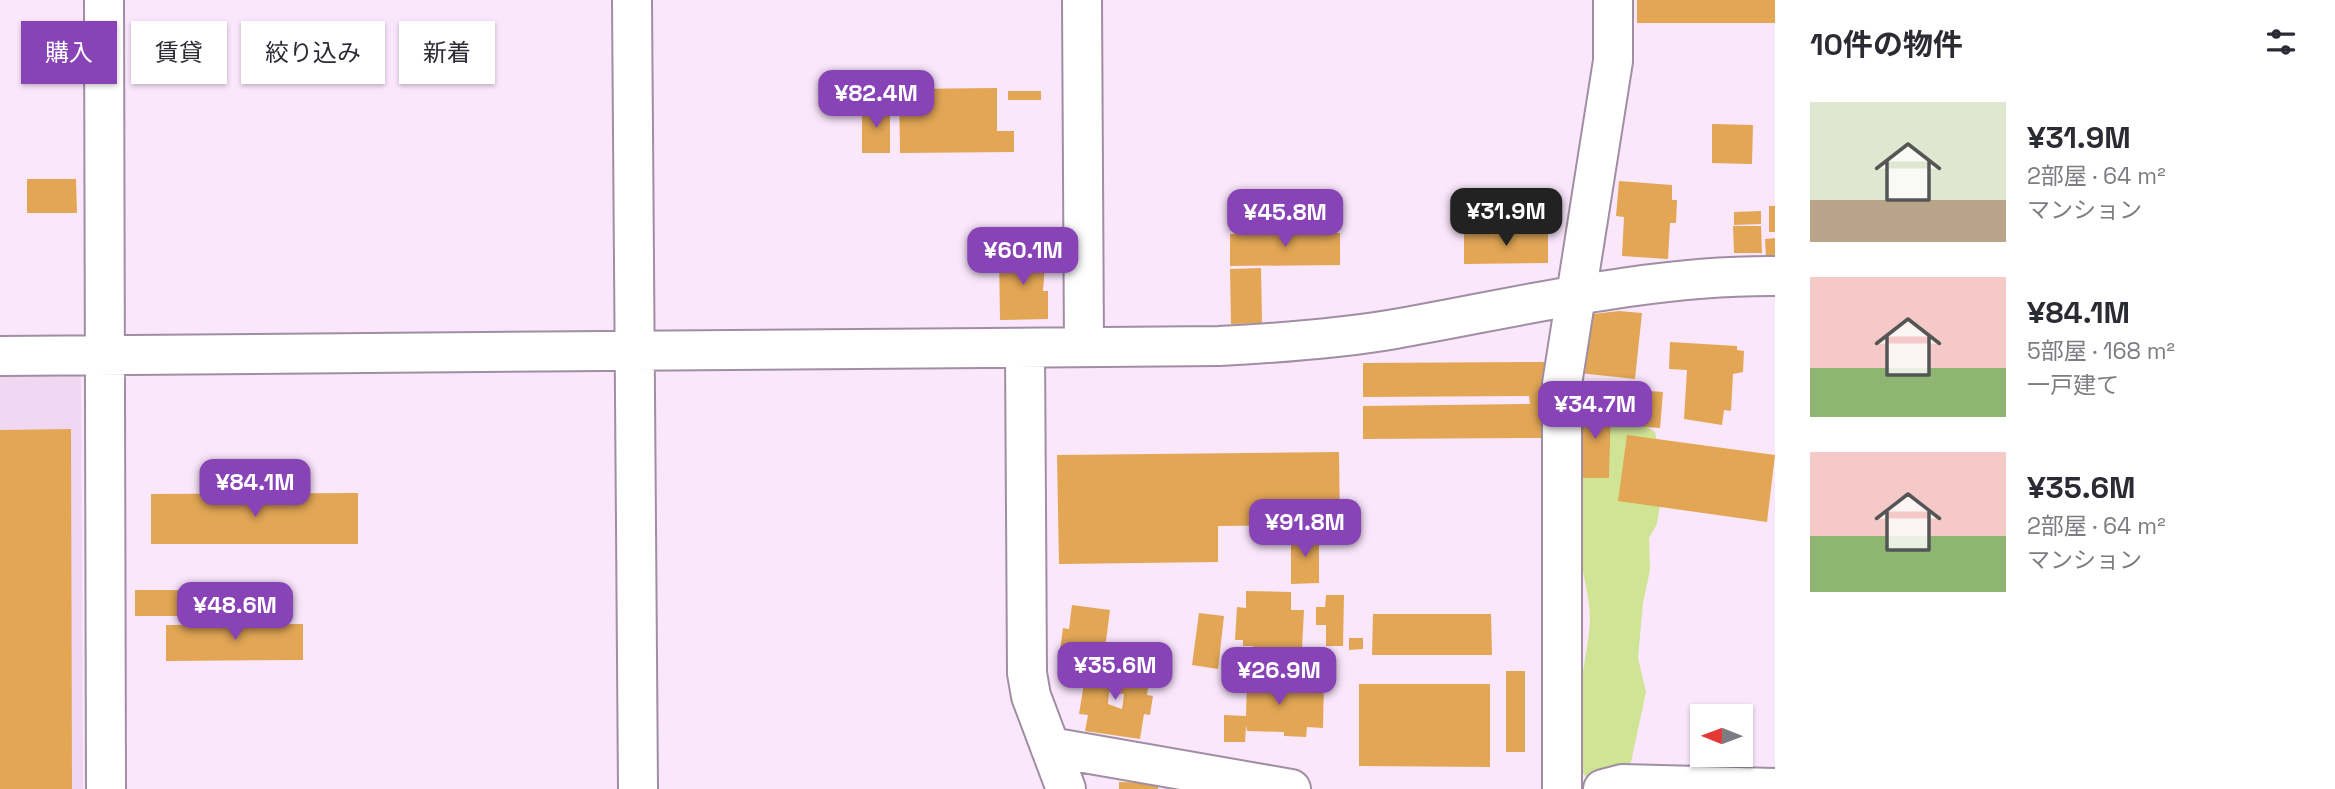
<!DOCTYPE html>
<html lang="ja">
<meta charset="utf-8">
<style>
body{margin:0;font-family:"Space Grotesk","Noto Sans JP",sans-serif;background:#f7f7f7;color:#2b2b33;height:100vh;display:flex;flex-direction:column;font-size:26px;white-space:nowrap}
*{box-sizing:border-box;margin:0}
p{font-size:23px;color:#7c7c81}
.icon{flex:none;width:38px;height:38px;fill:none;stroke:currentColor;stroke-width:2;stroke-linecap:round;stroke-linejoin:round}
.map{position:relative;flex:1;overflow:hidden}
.panel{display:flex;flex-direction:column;background:#fff;width:560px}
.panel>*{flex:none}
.banner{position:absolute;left:21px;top:21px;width:665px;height:63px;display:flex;gap:14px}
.needle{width:46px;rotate:271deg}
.tools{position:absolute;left:1690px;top:704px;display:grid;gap:14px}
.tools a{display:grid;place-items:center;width:63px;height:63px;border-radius:0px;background:#fff;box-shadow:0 2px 5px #0004;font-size:35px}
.price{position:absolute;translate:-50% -60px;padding:0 16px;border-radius:14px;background:#8843b7;color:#fff;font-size:23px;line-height:46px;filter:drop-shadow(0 2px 4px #0008)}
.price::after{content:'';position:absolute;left:50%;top:42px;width:21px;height:16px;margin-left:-10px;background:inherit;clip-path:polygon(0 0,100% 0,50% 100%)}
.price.selected{background:#222;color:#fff}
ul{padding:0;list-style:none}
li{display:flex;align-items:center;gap:21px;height:175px;padding:0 35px}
li span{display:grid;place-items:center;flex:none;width:196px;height:140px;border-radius:0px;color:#555}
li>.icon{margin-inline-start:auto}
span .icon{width:84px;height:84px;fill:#fffc;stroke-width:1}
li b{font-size:30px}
h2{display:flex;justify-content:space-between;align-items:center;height:84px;padding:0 35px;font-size:30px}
.pill{padding:0 24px;border-radius:0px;background:#fff;box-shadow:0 2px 5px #0004;font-size:24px;line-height:63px}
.pill.selected{background:#8843b7;color:#fff}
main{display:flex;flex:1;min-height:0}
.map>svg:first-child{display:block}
</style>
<main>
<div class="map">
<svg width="1775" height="789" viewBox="0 0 1775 789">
<rect width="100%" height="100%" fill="#fbe7fc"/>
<!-- built -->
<path fill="#f0d7f2" d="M0 375H81L83 789H0Z"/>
<!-- green -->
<path fill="#d0e496" d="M1632 388 1638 398 1642 424 1655 432 1658 446 1660 506 1657 524 1649 538 1650 570 1643 603 1638 658 1646 692 1631 762 1620 770 1589 780C1559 755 1590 654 1590 619 1590 582 1565 520 1574 487 1578 470 1601 415 1611 403 1617 396 1623 392 1632 388Z"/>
<!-- building -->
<path fill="#e2a655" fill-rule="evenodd" d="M1637 0H1775V23H1637Z
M997 88V131H1014V152L900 153 899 89Z
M1008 91H1041V100H1008Z
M890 106V153H862V107Z
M1712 124 1753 125 1752 164 1712 163Z
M27 179H76L77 213H27Z
M1619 181 1672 185V200H1677L1676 223H1670L1668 259 1622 256 1624 217 1616 216Z
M1769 206H1775V232H1769Z
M1761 211V224L1734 225V212Z
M1733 226H1761L1762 253H1734Z
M1464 232H1548V263L1464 264Z
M1340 233V265L1230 266V234Z
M1775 238V258H1766L1765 239Z
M1046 253 1043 291H1048V319L1000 320 999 254Z
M1261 268 1262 323 1231 324 1230 269Z
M1619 311 1642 313 1635 379 1579 373 1585 315Z
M1670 342 1737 346V350L1744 351 1743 372 1733 374 1731 411 1724 410 1722 425 1684 419 1687 370 1669 369Z
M1544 362V438L1363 439V406L1530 404 1529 396 1363 397V363Z
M1636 390 1663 392 1660 428 1633 426Z
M1581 404 1611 405 1609 478H1579Z
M71 429 72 789H0V430Z
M1627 435 1775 455 1767 522 1618 501Z
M1339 452 1340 525 1218 526V562L1059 564 1057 455Z
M358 493V544H151V494Z
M1291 535H1319V583L1291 584Z
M135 590H188V616H135Z
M240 591H281V615H240Z
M1246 591 1291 592V610H1304L1302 648 1272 647 1271 652H1253V646H1243V640H1235L1237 607 1246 608Z
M194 595H216V603H194Z
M1326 595H1344L1343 646H1326V625H1316V607H1325Z
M1072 605 1110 610 1104 656 1060 650 1063 628 1069 629Z
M1199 613 1224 616 1218 669 1192 665Z
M1373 614H1491L1492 655H1372Z
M303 624V660L166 661V625Z
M1349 638H1363V649L1349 650Z
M1087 665 1150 675 1147 695 1153 696 1150 715 1144 714 1140 739 1085 731 1088 715 1079 714ZM1109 692 1124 694 1122 709 1108 704Z
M1506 671H1525V752H1506Z
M1261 673 1303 674 1302 679H1324L1323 728 1307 727 1306 737 1284 736V732L1247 731 1246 725 1245 742H1224V715L1246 716 1247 680 1260 681Z
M1359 684H1490V767L1359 766Z
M1119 782 1158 783V789H1119Z"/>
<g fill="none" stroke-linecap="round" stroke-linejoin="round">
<!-- minor casing -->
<g stroke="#a08ea2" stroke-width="42">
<path id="minor" d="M104 0 106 789
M632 0 638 789
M1082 0 1084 347
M1025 348 1027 673 1031 696 1066 789
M0 356 1219 346C1278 343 1337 339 1395 329 1520 307 1647 275 1775 276
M1050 747 1291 789
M1562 789V384L1613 61V0
M1603 789 1622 784 1775 788"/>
</g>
<!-- minor -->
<use href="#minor" stroke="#fff" stroke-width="38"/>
</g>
</svg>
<div class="tools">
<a><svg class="needle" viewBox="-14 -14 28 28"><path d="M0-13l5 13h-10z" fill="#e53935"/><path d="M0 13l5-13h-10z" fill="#7c7c81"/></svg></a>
</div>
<b class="price" style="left:876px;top:130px">¥82.4M</b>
<b class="price selected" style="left:1506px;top:248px">¥31.9M</b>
<b class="price" style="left:1285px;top:249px">¥45.8M</b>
<b class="price" style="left:1023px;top:287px">¥60.1M</b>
<b class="price" style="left:1595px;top:441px">¥34.7M</b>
<b class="price" style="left:255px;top:519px">¥84.1M</b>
<b class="price" style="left:1305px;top:559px">¥91.8M</b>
<b class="price" style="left:235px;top:642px">¥48.6M</b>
<b class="price" style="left:1115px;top:702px">¥35.6M</b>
<b class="price" style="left:1279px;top:707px">¥26.9M</b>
<div class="banner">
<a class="pill selected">購入</a>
<a class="pill">賃貸</a>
<a class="pill">絞り込み</a>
<a class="pill">新着</a>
</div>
</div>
<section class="panel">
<h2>10件の物件<svg class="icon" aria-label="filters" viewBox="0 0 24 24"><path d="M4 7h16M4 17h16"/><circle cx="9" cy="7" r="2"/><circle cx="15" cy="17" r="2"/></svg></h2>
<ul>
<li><span style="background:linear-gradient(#dfe7d0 70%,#b9a48a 0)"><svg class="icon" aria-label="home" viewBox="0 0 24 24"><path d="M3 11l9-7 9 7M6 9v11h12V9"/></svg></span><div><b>¥31.9M</b><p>2部屋 · 64 m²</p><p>マンション</p></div></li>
<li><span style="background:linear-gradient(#f6c9c9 65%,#8fb573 0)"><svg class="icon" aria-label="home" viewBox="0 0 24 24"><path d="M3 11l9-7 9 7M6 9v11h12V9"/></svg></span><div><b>¥84.1M</b><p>5部屋 · 168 m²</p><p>一戸建て</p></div></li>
<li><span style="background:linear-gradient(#f6c9c9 60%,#8fb573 0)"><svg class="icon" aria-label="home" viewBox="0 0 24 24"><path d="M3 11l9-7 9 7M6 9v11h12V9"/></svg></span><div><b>¥35.6M</b><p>2部屋 · 64 m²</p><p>マンション</p></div></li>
</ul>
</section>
</main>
